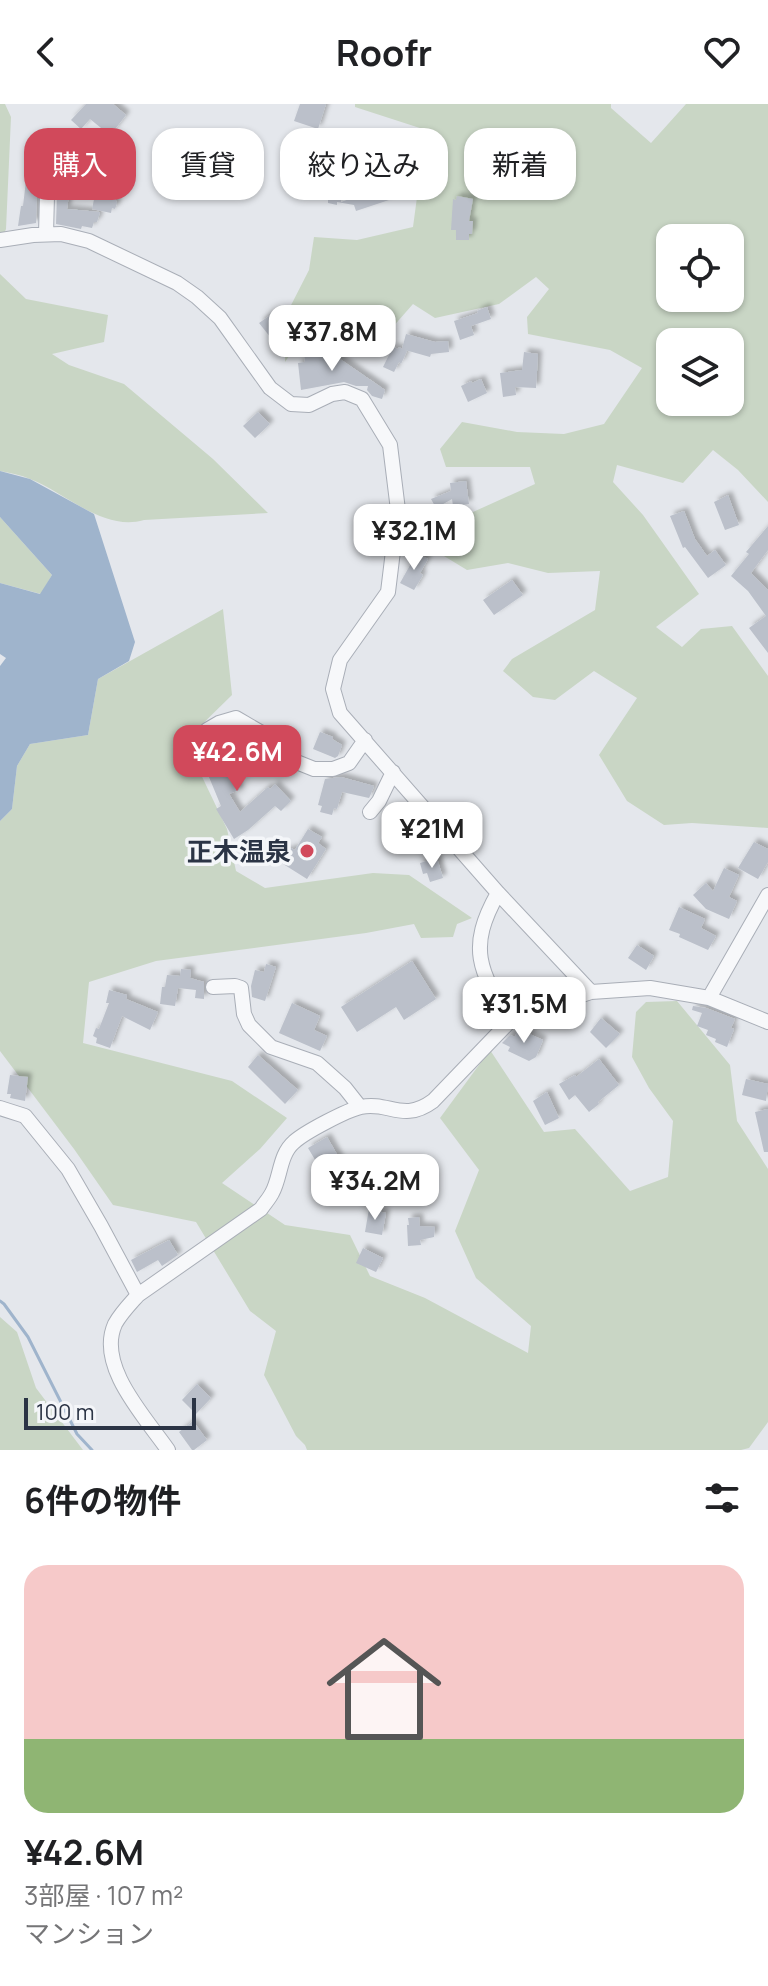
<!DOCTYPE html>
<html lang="ja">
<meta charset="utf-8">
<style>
body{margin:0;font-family:Manrope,"Noto Sans JP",sans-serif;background:#f6f6f6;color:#202124;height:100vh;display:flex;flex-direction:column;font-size:30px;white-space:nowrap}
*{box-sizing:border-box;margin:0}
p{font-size:26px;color:#757577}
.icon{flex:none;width:44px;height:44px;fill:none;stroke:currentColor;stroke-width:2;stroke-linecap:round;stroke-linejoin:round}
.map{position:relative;height:1346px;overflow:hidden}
.side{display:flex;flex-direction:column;background:#fff;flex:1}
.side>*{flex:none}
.banner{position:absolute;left:24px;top:24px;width:720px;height:72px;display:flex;gap:16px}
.controls{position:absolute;left:656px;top:120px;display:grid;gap:16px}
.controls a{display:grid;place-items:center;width:88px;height:88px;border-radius:16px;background:#fff;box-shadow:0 2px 6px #0004;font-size:40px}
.scale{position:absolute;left:24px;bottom:20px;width:172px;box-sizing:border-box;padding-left:8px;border:4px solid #2b3445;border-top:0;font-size:22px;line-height:28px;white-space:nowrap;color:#2b3445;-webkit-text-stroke:6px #f4f6f9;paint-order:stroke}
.price{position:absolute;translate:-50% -68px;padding:0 18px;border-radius:16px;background:#fff;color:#222;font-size:26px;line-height:52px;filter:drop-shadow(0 2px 4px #0008)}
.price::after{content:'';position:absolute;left:50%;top:48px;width:24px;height:18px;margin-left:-12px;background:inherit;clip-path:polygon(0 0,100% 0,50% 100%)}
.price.active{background:#d1495b;color:#fff}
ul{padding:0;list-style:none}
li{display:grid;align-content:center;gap:16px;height:424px;padding:0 24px}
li+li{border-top:2px solid #e0e0e0}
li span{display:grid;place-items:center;height:248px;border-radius:24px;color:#555}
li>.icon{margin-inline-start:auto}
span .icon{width:144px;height:144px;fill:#fffc;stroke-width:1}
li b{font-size:34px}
h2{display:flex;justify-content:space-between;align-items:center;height:96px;padding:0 24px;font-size:34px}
.chip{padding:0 28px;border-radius:24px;background:#fff;box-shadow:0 2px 6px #0004;font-size:28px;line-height:72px}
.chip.active{background:#d1495b;color:#fff}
header{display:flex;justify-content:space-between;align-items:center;height:104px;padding:0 24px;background:#fff;font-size:36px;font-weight:700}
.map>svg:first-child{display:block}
</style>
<header><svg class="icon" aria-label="back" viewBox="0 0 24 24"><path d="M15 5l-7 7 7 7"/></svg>Roofr<svg class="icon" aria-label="heart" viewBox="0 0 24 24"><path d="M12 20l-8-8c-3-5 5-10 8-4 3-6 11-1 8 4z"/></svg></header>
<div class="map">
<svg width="768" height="1346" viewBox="0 0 768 1346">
<defs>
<filter id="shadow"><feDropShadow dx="4" dy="-4" stdDeviation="2" flood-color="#0004"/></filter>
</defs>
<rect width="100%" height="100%" fill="#e4e7ec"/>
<!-- green -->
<path fill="#c9d6c5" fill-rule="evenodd" d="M0 0H5L11 13 6 125 0 140Z
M355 0H611V4L651 39 686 0H768V398L738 366 713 346 683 379 617 361 613 378 643 411 699 490 656 523 682 543 701 525 732 522 768 572V724L692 719 664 721 627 697 599 651 637 594 594 567 555 596 533 593 503 567 512 555 595 506 600 467 548 469 508 459 467 466 439 449 442 422 535 380 530 363H446L440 345 462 318 517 328 564 330 604 320 642 264 610 246 528 230 527 213 549 185 536 173 499 200 435 214 413 200 391 225 357 235 328 207 308 224 285 258 286 211 309 166 314 133 357 136 413 123 426 26 355 3ZM670 134H730V194H670ZM670 238H730V298H670Z
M0 170 26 195 108 211 104 238 52 250 69 261 124 280 213 355 268 409 144 416C103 428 65 388 30 375 21 371 10 369 0 367Z
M0 413 52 471 41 490 0 479Z
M223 505 232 591 185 637 227 725 236 767 265 784 373 769 409 771 472 814 457 820 453 833 421 834 414 820 366 829 156 857 89 878 83 939 232 977 287 1014 260 1045 222 1079 285 1121 350 1131 370 1172 425 1194 528 1249 531 1222 476 1174 455 1127 479 1066 440 1014 490 946 544 1028 575 1025 630 1087 668 1073 673 1017 649 984 632 953 636 908 646 898 677 897 730 961 737 1017 768 1065V1318L749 1344 741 1346H307L305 1341 296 1332 264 1271 276 1227 250 1207 196 1118 113 1101 74 1045 0 947V717L12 705 17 662 30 640 88 631 98 575Z
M0 1213 17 1228 36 1284 83 1346H0Z"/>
<!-- water -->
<path fill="#9fb4cc" d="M0 367 30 375 94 410 135 538 129 557 98 575 88 631 30 640 17 662 12 705 0 717V562L6 554 0 550V479L40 490 52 471 0 413Z"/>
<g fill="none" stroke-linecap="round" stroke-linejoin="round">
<!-- stream -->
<path stroke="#9fb4cc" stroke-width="3" d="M0 1197 4 1200 28 1233 77 1330 92 1346"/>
</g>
<!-- building -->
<path fill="#bbc0ca" filter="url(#shadow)" d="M86 0H113L126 11 112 29 108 26 106 28 90 15 81 25 71 16Z
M300 0H326L318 25 294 17Z
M46 33 68 38 65 41 72 43 70 52 88 56 87 62 100 64 97 76 87 72 58 71 56 48 49 43 43 45 38 53 36 119 18 122 21 102H23L27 68H25L27 49 36 50 37 43H45Z
M327 79 343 82 341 98 369 88 371 92 376 90 395 94 356 107 354 101 337 98V101L328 99V95L324 94Z
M97 81 111 84 117 99 115 105 112 104 111 109 92 105Z
M57 91H69L67 105 100 108 97 118H94L92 124 82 122 81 125 56 120Z
M457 92 473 95 469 117H473L472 130H469V136H456V126H451L453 95 456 96Z
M487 203 491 215 471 222 474 231 460 236 454 217 478 209 477 207Z
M272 210 283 226 279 228 283 234 275 239 259 219Z
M406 230 435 238 448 237 449 248 431 250 430 253 405 246 407 247 401 260 399 258 394 268 383 263 393 243 398 245 399 243 402 245Z
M324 244 385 286 382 295 372 292 367 286 368 282H356L344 278 301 286 298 259 305 258 304 248 305 246Z
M524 248 538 250 536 284 515 283 516 291 503 293 500 269 522 266Z
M481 275 487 289 468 298 461 282 471 277 472 279Z
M258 308 270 320 255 334 243 322Z
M466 377 469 400 453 402 452 395 436 404 431 395 451 387 450 379Z
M728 391 739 421 725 426 714 398Z
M684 407 695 435 707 452 715 446 726 461 708 474 685 443 683 444 670 412Z
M768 422V446L751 469 768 486V549L749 524 766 512 748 487 731 472 749 450 746 448Z
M417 449 428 455 420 469 423 471 414 486 400 479Z
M512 476 523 491 494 511 483 496Z
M320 628 333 633 332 635 342 641 338 652 335 654 313 645Z
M218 634 239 686 229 690 240 708 268 683 270 685 275 680 291 697 281 707 275 702 248 726 234 735 216 705 221 702 199 649 210 644 208 638Z
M341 673 374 682 370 692 369 694 342 688 337 705 334 704 332 711 320 708 322 702 318 701 325 675Z
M308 725 322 733 318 739 326 745 307 775 272 753 279 742 288 748 291 744 295 746Z
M754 738 768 745V758L758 775 738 764Z
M437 754 443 774 430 778 427 769 423 770 420 759Z
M724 764 739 771 729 793 737 797 729 815 706 805 693 791 706 779 713 787Z
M679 803 705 815 701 824 716 832 708 846 679 833 680 830 669 826Z
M637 841 654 852 646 866 628 854Z
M412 857 436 895 404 916 396 903 357 928 341 903Z
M266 860 276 863 265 897 252 893 251 882 255 866 264 868Z
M181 865 191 866 190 874 204 878V895L195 894 196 886 178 884 175 902 160 900 162 883H165L167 871 180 872Z
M109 886 127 891 126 895 158 908 150 926 122 912 110 944 96 939 97 934 93 932 96 924 99 925 109 899H106Z
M292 899 320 912 314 926 327 932 320 947 279 929Z
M693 902 706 904 735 915 731 924 734 925 727 943 715 938 716 935 706 931 708 926 697 922 702 909 692 906Z
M601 914 620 930 606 944 590 928Z
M518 925 543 936 536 953 529 957 508 947 510 943 502 939 510 931 515 933Z
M258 951 298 986 285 1000 248 963Z
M599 955 619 981 598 998 599 1000 589 1008 575 991 569 996 559 980 575 971 576 973Z
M10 971 28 973 25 997 10 994 11 990H7Z
M746 975 768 980 766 997 742 991Z
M547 988 559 1014 545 1021 533 997Z
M768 1005V1048H764L755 1008Z
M327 1033 353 1078 338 1085 326 1061 320 1064 308 1044Z
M369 1105 386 1109 382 1131 365 1128Z
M419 1113 420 1122 435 1123 434 1133 420 1136 421 1141 408 1142 407 1121H409L408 1114Z
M169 1136 178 1151 162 1162 158 1156 137 1168 131 1156Z
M363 1144 383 1154 376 1168 356 1159Z
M197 1280 211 1294 196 1310 182 1296Z
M193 1317 207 1336 194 1346H192L179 1328Z"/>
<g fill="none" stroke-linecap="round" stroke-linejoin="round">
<!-- minor casing -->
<g stroke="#a9aeb7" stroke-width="16">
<path id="minor" d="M47 80 86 82
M46 130 48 53
M0 136 33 131 61 130 89 137 177 179 197 193 220 214 270 284 291 300 309 301 332 290 345 288 362 295 390 341 398 406 388 488 340 556 333 585 340 609 498 789 591 888
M207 626 219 619 236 614 260 628 294 657 314 665H333L349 659 365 636
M370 708 379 697 393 668
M498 789C467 844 479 866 510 917
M213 883 235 882 241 884 244 910 249 921 271 943 317 959 345 984 360 1003
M709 894 768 791
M0 1004 25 1012 68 1065 101 1122 138 1191
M168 1346C146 1314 96 1262 115 1220 121 1209 130 1200 138 1191L261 1105C264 1100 269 1095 272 1089 281 1073 279 1051 294 1038 305 1028 347 1006 361 1003 389 997 403 1019 433 997L510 917 536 906 591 888 650 884 709 894 768 918"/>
</g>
<!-- minor -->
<use href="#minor" stroke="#f7f8fa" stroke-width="14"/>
</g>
<!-- markers -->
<circle fill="#d1495b" stroke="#f4f6f9" stroke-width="3" cx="307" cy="747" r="8"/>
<g text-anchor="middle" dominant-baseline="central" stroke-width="7" stroke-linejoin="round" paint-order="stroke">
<!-- poi labels -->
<g font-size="26" font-weight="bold" fill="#2b3445" stroke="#f4f6f9" text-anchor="end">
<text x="291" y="747">正木温泉</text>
</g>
</g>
</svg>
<div class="controls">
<a><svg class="icon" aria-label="locate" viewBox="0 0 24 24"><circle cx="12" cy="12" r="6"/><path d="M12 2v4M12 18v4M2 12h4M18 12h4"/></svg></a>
<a><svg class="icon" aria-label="layers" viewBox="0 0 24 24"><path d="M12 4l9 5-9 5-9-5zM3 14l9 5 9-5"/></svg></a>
</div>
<div class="scale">100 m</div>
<b class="price" style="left:332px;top:269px">¥37.8M</b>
<b class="price" style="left:414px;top:468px">¥32.1M</b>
<b class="price active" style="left:237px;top:689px">¥42.6M</b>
<b class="price" style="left:432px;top:766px">¥21M</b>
<b class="price" style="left:524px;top:941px">¥31.5M</b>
<b class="price" style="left:375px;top:1118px">¥34.2M</b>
<div class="banner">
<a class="chip active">購入</a>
<a class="chip">賃貸</a>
<a class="chip">絞り込み</a>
<a class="chip">新着</a>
</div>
</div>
<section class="side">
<h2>6件の物件<svg class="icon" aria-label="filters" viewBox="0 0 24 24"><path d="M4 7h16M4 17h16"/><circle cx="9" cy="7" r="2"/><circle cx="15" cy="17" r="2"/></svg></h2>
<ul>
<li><span style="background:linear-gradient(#f6c9c9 70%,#8fb573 0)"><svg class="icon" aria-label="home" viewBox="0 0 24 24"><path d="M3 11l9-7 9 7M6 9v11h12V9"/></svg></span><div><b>¥42.6M</b><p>3部屋 · 107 m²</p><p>マンション</p></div></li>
</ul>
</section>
